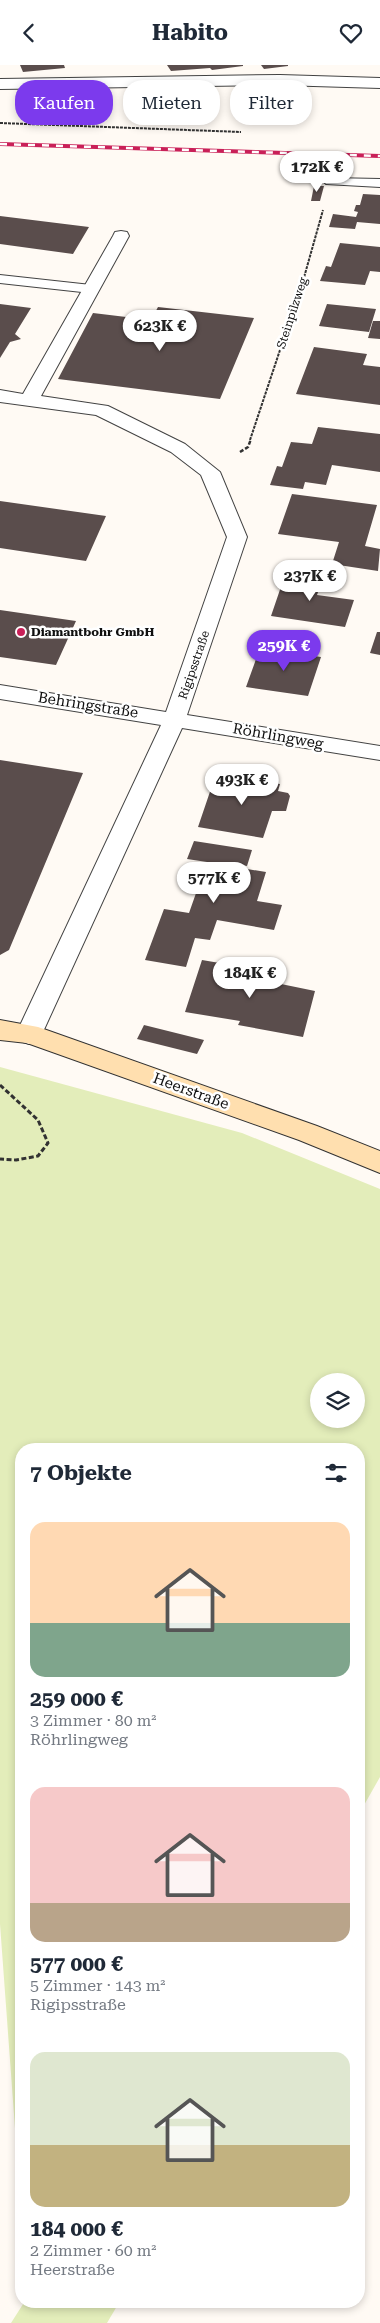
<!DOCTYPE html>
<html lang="de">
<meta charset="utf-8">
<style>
body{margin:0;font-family:"Roboto Serif",serif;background:#f2f2f3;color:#1f2937;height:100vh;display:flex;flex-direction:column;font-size:19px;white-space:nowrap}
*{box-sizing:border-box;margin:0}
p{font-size:16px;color:#747a83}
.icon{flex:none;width:28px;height:28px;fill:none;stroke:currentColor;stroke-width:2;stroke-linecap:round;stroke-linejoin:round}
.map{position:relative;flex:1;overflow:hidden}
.side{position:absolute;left:15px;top:1378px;width:350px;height:865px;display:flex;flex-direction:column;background:#fff;border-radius:20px;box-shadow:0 2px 8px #0003}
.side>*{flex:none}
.guide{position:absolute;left:15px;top:15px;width:350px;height:45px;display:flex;gap:10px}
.tools{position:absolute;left:310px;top:1308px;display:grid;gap:10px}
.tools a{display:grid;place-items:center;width:55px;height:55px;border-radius:50%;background:#fff;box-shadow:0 2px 8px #0003;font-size:25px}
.price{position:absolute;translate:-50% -42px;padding:0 11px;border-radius:18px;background:#fff;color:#222;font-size:16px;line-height:32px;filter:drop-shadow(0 1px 2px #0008)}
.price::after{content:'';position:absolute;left:50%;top:30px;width:15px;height:11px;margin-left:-8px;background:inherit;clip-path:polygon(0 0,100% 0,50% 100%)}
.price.current{background:#7c3aed;color:#fff}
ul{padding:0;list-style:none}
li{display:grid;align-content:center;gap:10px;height:265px;padding:0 15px}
li span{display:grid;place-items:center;height:155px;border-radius:15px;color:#555}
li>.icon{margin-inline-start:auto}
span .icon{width:90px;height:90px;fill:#fffc;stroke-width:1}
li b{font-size:21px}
h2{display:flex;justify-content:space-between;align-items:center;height:60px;padding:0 15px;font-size:21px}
.chip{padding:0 18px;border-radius:20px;background:#fff;box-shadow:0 2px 8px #0003;font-size:18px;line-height:45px}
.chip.current{background:#7c3aed;color:#fff}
header{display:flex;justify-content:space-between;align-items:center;height:65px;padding:0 15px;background:#fff;font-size:22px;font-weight:700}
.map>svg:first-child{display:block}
</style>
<header><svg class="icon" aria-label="back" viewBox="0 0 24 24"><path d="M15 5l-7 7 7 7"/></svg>Habito<svg class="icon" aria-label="heart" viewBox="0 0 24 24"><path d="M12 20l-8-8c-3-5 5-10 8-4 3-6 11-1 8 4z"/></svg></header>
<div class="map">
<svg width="380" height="2258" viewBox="0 0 380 2258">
<rect width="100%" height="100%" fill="#fffaf4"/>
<!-- green -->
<path fill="#e3edba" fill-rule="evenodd" d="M0 1002 242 1068 380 1124V1712L359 1749V1384H21V2145L0 1859ZM319 1316H356V1354H319Z
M25 2236H120L107 2258H11Z"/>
<!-- building -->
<path fill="#5a4d4c" d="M20 0H64L65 3 23 7Z
M167 0H243V1L212 5 210 3 171 6Z
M261 0H288V1L264 4Z
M314 121H324L320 136H311Z
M363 129 380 130V159L357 157 355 164 329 162 333 149 356 152 358 147 354 146 356 140H360Z
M0 151 89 162 73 189 0 179Z
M340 178 380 182V207L370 206 365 220 320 216 326 201 331 202Z
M0 239 31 243 15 269 21 274 10 277 0 293Z
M327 239 376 244 369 267 319 261Z
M158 242 254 253 220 334 58 314 93 248 151 255Z
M373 256H380V274L368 273Z
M314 282 367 289 363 300 380 302V340L296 329Z
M318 362 380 369V407L332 400 326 420 305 417 303 424 270 420 277 401 282 402 291 377 312 379Z
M292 429 377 440 365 481 380 484 378 506 332 499 339 477 278 469Z
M0 436 106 451 86 496 0 483Z
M286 507 323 513 317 530 354 535 345 562 271 551Z
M0 545 76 556 56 600 0 592Z
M377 567H380V590L370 588Z
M260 583 321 592 308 631 246 622Z
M0 695 83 708 9 885 0 890Z
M216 709 280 719 278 726 288 728 290 731 286 746H272L263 773 198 762Z
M194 776 252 785 247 801 236 799 235 802 266 807 257 836 282 840 274 865 217 855 210 875 195 873 186 902 145 895 164 844 189 848 207 797 187 794Z
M202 895 255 904 254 908 283 913 281 919 315 926 303 972 238 960 240 956 185 947Z
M144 960 204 975 197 989 137 974Z"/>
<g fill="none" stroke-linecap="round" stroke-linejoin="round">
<!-- lane casing -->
<g stroke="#434343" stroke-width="2">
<path id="lane" d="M330 113 380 114V122L326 119 324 117Z
M0 210 91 220 97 224 91 228 0 218Z"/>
</g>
<!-- street casing -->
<g stroke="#434343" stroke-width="2">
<path id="street" d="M280 10 380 13V23L280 20 0 24V14Z
M121 166 127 167 129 171 41 331 108 341 185 379 220 407 247 472 187 650 380 681V695L182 663 42 969 38 976 29 979 20 976 16 969 161 660 0 634V620L166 647 227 472 201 410 171 387 96 350 0 337V325L23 329 113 171 115 167Z"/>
</g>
<!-- secondary casing -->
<g stroke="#323232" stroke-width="2">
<path id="secondary" d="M0 955 38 962 317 1061 380 1086V1108L299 1075 27 978 0 975Z"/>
</g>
<!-- path-far2 -->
<path stroke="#323232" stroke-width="2" stroke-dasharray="3 1" stroke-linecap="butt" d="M0 58 241 67
M250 375 303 216 323 145"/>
<!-- path-far1 -->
<path stroke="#323232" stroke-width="2.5" stroke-dasharray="4 2" stroke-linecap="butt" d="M240 387 248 382 251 374"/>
<!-- path -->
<path stroke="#323232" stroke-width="3" stroke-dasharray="5 2.5" stroke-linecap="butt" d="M0 1020 38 1055 48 1078 38 1091 16 1095 0 1094"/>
<!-- lane -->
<use href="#lane" fill="#fff" fill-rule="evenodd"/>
<!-- street -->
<use href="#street" fill="#fff" fill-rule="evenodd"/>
<!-- secondary -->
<use href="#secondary" fill="#ffdfaf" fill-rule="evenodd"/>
<!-- rail casing -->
<g stroke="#c92058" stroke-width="4">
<path id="rail" d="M0 79 380 91"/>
</g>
<!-- rail -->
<use href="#rail" stroke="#fff" stroke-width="2.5" stroke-dasharray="7" stroke-linecap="butt"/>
</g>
<!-- markers -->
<circle fill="#c92058" stroke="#fff" stroke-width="2" cx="21" cy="567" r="5"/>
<g text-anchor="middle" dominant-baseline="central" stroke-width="5" stroke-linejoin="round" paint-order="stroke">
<!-- far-street labels -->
<g font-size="12" fill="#101010" stroke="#fff">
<text transform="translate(292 248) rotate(-72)">Steinpilzweg</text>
<text transform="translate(194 600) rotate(-71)">Rigipsstraße</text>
</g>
<!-- far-poi labels -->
<g font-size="12" font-weight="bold" fill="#101010" stroke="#fff" text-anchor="start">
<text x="31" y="567">Diamantbohr GmbH</text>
</g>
<!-- street labels -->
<g font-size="15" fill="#101010" stroke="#fff">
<text transform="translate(88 640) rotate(9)">Behringstraße</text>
<text transform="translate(278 671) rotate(10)">Röhrlingweg</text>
<text transform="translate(191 1026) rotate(20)">Heerstraße</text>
</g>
</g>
</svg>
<div class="tools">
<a><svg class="icon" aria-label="layers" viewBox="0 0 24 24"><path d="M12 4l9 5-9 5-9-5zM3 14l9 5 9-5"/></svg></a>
</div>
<b class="price" style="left:317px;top:128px">172K €</b>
<b class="price" style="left:160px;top:287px">623K €</b>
<b class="price" style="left:310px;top:537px">237K €</b>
<b class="price current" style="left:284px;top:607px">259K €</b>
<b class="price" style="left:242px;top:741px">493K €</b>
<b class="price" style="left:214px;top:839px">577K €</b>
<b class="price" style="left:250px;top:934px">184K €</b>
<div class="guide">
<a class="chip current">Kaufen</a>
<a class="chip">Mieten</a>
<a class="chip">Filter</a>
</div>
<section class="side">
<h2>7 Objekte<svg class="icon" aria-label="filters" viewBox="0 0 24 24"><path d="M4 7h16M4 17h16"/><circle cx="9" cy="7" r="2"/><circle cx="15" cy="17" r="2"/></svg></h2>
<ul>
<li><span style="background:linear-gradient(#ffd9b3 65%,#7fa58c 0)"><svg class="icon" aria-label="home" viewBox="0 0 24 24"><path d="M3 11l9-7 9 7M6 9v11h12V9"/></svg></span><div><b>259 000 €</b><p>3 Zimmer · 80 m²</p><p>Röhrlingweg</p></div></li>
<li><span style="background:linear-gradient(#f6c9c9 75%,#b9a48a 0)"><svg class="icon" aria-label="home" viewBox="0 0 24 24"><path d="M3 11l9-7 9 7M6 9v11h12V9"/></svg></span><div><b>577 000 €</b><p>5 Zimmer · 143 m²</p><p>Rigipsstraße</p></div></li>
<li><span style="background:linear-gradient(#dfe7d0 60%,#c2b280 0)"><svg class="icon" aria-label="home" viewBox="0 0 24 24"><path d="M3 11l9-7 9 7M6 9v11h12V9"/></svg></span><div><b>184 000 €</b><p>2 Zimmer · 60 m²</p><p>Heerstraße</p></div></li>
</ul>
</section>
</div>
